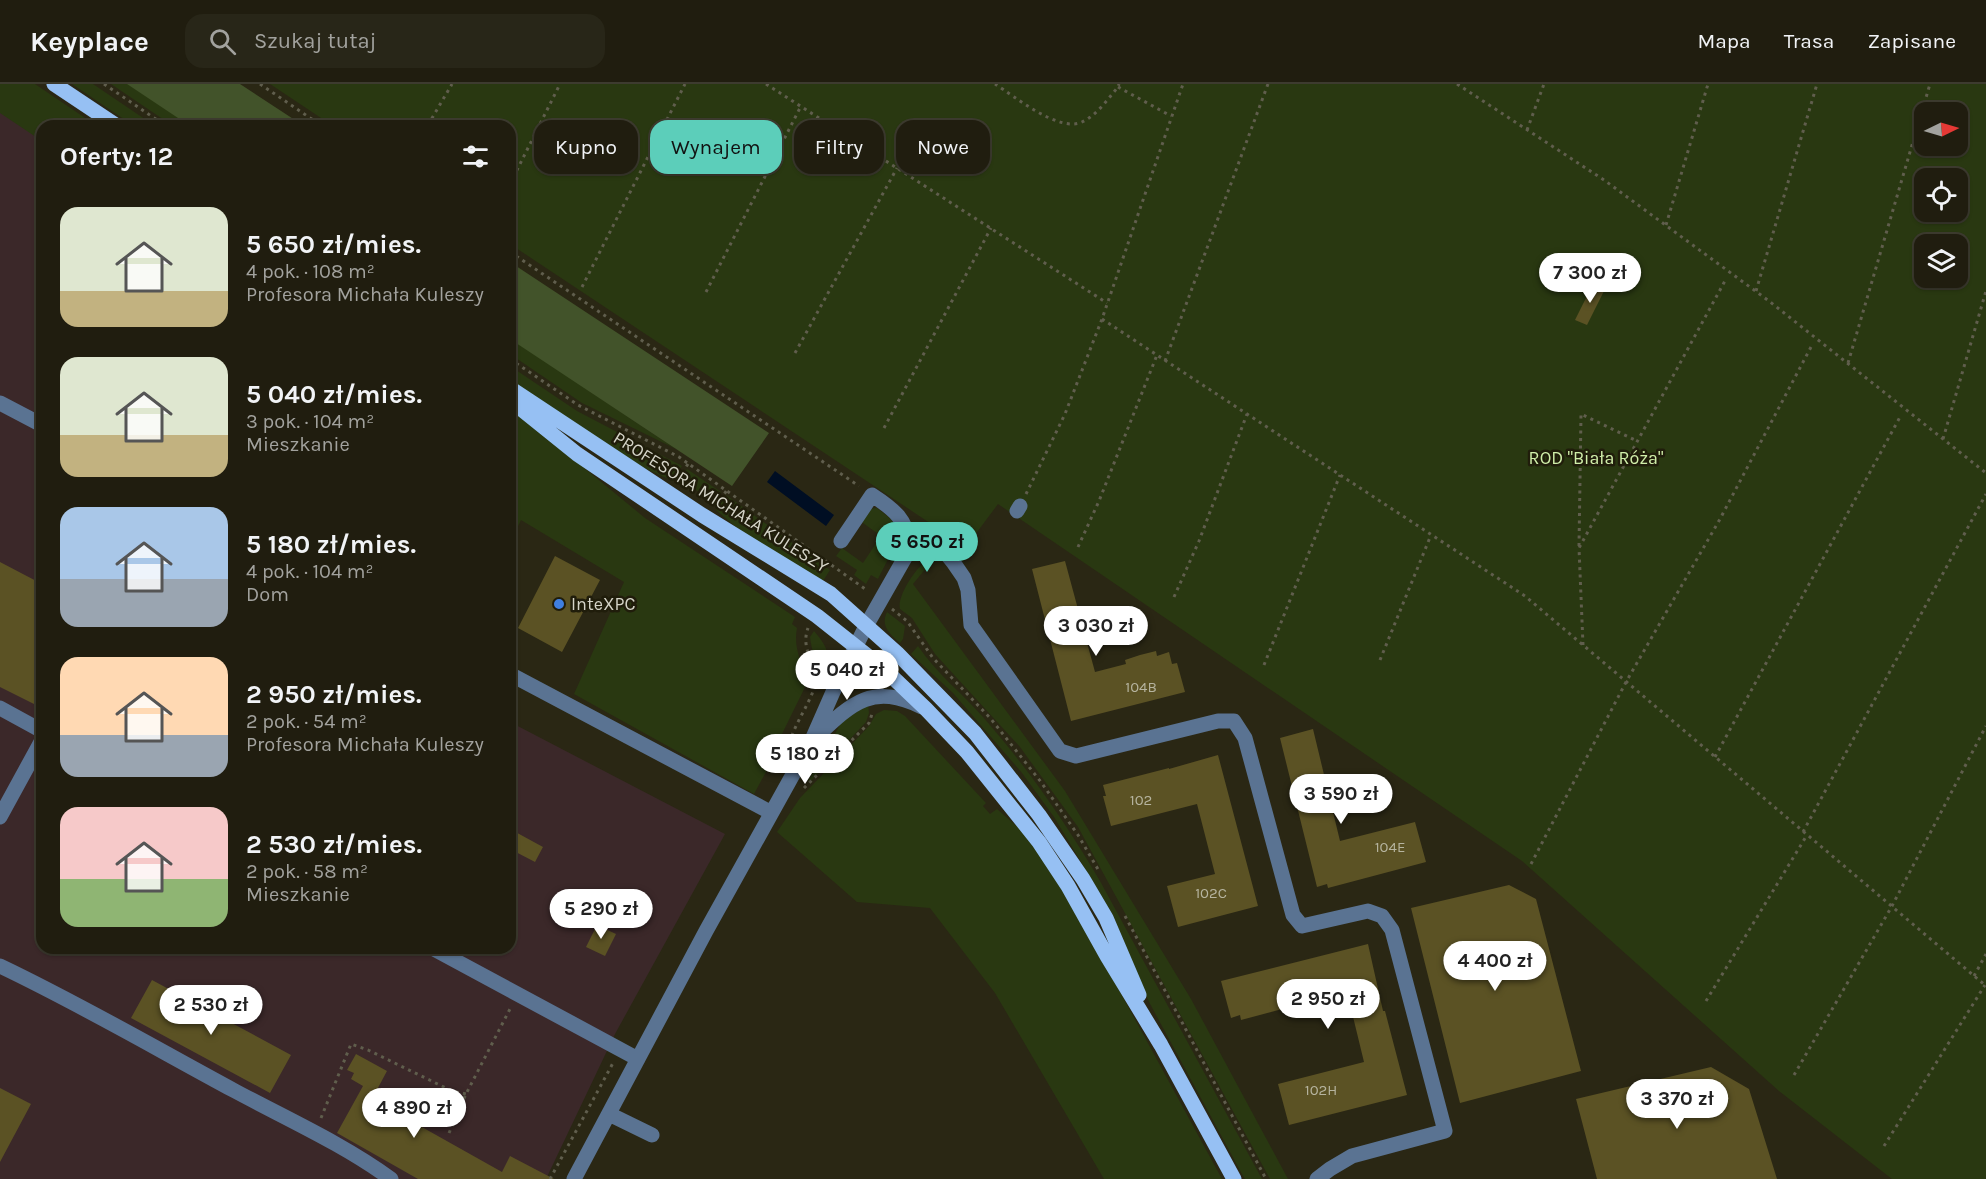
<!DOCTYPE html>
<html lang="pl">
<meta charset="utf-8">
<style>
body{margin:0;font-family:Karla,sans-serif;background:#282618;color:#f1f3f6;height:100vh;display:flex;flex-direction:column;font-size:22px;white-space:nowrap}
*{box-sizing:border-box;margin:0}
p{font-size:20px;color:#a2a29e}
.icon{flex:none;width:33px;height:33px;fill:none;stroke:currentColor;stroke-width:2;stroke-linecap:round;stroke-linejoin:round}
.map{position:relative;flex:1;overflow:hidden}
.details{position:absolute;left:36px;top:36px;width:480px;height:834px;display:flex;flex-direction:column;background:#201d0f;border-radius:18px;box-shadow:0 2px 4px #0004,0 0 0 2px #3d3b2f}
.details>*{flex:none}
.guide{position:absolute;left:534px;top:36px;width:570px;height:54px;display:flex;gap:12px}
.needle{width:39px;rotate:85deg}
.controls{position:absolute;left:1914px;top:18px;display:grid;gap:12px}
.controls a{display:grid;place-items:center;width:54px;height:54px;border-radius:12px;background:#201d0f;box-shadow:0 2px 4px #0004,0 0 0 2px #3d3b2f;font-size:30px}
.price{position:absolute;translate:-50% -51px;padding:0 14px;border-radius:21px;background:#fff;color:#222;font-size:20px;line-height:39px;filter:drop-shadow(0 2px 3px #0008)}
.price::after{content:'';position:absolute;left:50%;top:36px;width:18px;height:14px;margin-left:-9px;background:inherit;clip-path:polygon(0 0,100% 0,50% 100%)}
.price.on{background:#5cceba;color:#111}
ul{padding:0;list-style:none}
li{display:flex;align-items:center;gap:18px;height:150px;padding:0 24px}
li span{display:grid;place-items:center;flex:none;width:168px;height:120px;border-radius:18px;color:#555}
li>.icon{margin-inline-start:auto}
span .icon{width:72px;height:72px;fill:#fffc;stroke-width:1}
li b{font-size:26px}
h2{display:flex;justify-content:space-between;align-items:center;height:72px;padding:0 24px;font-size:26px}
.pill{padding:0 21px;border-radius:18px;background:#201d0f;box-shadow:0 2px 4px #0004,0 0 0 2px #3d3b2f;font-size:21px;line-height:54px}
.pill.on{background:#5cceba;color:#111}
header{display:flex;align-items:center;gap:36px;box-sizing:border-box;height:84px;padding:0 30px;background:#201d0f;border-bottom:2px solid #3d3b2f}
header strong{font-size:28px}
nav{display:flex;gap:33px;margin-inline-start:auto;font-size:21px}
.search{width:420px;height:54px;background:#282618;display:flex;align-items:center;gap:15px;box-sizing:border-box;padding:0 21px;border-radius:18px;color:#a2a29e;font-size:22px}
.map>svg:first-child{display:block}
</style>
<header>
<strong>Keyplace</strong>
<div class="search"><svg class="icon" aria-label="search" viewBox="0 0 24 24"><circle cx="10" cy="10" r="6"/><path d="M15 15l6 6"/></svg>Szukaj tutaj</div>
<nav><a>Mapa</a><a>Trasa</a><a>Zapisane</a></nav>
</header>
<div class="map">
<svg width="1986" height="1095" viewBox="0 0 1986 1095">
<rect width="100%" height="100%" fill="#2a2714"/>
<!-- industrial -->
<path fill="#3b2829" d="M0 28 42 56V864H510V638L725 750 615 950 546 1095H0Z"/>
<!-- green -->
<path fill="#293811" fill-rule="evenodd" d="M0 0H35L97 42H42V57L0 29Z
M72 0H93L155 42H134Z
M111 0H129L192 42H173Z
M270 0H1986V1095H1892L1779 1007 1522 777 998 420 966 463 510 160V42H333ZM1924 28H1958V62H1924ZM1924 94H1958V128H1924ZM1924 160H1958V194H1924Z
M510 254 676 365 582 319 510 270Z
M510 282 577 327 682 382 673 397 635 380 510 296Z
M510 323 645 434 795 533 792 540 797 544C793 565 802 578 808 597L782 650 779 664 754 710 574 610 624 498 521 436 510 459Z
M687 385 721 408 715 419 689 401 690 399 682 393Z
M726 411 830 486 823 497 744 450 716 426Z
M877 424C883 429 891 434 895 441 902 454 884 482 878 495L871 491 866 500 854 491 857 486 836 472 842 464 863 479 881 452 863 439 862 435 869 425Z
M922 481 927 483 913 500 1065 707 1191 915 1288 1095H1270L1078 743 1020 663 935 570 912 534 900 525C897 514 913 488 922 481Z
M887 528 905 542 903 555 900 559C890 550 880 542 887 528Z
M814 547C825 559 832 572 828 588 815 580 812 568 810 553Z
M918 562C936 589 962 609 983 633 1028 684 1066 739 1100 797L1262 1095H1245L1242 1090 1149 918 1113 831 1054 733 1022 689 953 609 911 570Z
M868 620 869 629 866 638 810 698 808 697 841 639Z
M884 626 897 627 905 632 986 719 983 722 990 730 997 725 1023 748 1052 788 1095 862 1222 1095H1104L995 909 930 824 857 818 777 748 800 714 869 642 876 630Z"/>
<!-- forest -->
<path fill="#42532a" d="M127 0H240L304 42H190Z
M510 178 769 349 732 402 510 255Z"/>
<!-- water -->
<path fill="#000e23" d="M775 387 834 431 826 442 767 398Z"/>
<!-- building -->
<path fill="#5b5224" d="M1593 200 1605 205 1587 241 1575 236Z
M555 472 600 496 562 568 518 544Z
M1065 477 1095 588 1126 580 1125 576 1140 571 1156 567 1157 572 1169 568 1172 580 1177 579 1185 608 1071 637 1032 485Z
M0 478 42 500V624L0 603Z
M1313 645 1340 757 1415 738 1426 778 1328 804 1327 800 1317 803 1280 654Z
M1218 671 1258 822 1178 843 1167 802 1215 790 1197 720 1111 742 1103 712H1106L1103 701 1169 684V685Z
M510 745 543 763 535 778 510 765Z
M1509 801 1536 815 1581 987 1460 1019 1411 824Z
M597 841 616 850 605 872 586 863Z
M1368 860 1383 927H1385L1407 1011 1289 1041 1278 1000 1364 978 1347 908 1241 936 1240 931 1231 934 1221 897Z
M152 896 291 971 270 1009 131 934Z
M356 970 387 987 372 1015 502 1088 510 1072 554 1095H418L337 1049 363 1002 351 995 354 989 347 986Z
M1711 983 1749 1005 1777 1095H1597L1576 1015Z
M0 1004 31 1020 0 1078Z"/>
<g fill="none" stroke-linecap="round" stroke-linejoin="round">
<!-- path -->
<path stroke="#605e4d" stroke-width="3" stroke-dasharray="3 4.5" stroke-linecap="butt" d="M104 0 166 42
M260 0 322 42
M766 0 1107 219
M995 0C1014 12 1059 49 1082 38 1097 31 1107 16 1118 3L1119 0
M1457 0 1604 96 1769 217 1986 389
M1118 3 1171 32
M428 41 452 0
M1527 46 1544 0
M510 100 560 0
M1666 141 1708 0
M510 168 859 402
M582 203 685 0
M1756 207 1817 0
M706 208 801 22
M1102 235 1525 512 1986 902
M795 269 897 84
M510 275 578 321 679 373 868 507
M1165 277 1268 0
M1848 279 1930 0
M884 344 991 144
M1943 355 1986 207
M678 395 688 380
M1026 410 1065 330 1102 235 1183 0
M716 422 727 406
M1579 462 1581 330 1637 357
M1078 463 1099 417 1157 271
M1174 513 1199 457 1247 330
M892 525 907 537 933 574 991 635 1041 698 1078 751 1099 787
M1583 561 1579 464 1726 195
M1380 576 1431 451
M1264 581 1340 391
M787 666C793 642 808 623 815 602 821 581 799 569 808 544
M1715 673 1900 333
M804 704 869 639 872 630
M1803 748 1986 410
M1531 780 1626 598 1720 435 1811 263
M1125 832 1266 1095
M1974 892 1986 870
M1706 917 1807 751
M1794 991 1892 822 1986 642
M321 1034 351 960 368 966 452 1007 466 1010
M449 1049 466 1010 511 923
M1884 1062 1985 901
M550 1095 613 979"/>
<!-- minor -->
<path stroke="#5a7392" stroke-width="15" d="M0 319 42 341
M1017 427 1020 422
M911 463 930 461 945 468 953 478 964 494 968 506 971 541 1060 667 1076 672 1218 637H1234L1245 654 1293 831 1302 842 1368 827 1382 832 1392 846 1445 1047 1352 1072 1330 1085 1317 1095
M510 590 770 728
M0 624 42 647
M817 652C853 618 873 599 922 623
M0 733 42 656
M432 864 638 975
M0 882C80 920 157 965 235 1007 287 1035 343 1060 391 1095
M609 1030 652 1051
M574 1095 706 847 811 658 833 608 866 542 911 463C906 435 895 426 872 411L841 457"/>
<!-- major -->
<path stroke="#96c0f3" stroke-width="15" d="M54 0 117 42
M510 304 702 431 831 510 897 569 975 649 1039 731 1083 795 1106 834 1139 911
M510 316 577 370 817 532 884 585 926 625 967 668 1039 758 1068 802 1107 872 1161 961 1234 1095"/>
</g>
<!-- markers -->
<circle fill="#3f7fe0" stroke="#201d0b" stroke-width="2" cx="559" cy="520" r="6"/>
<g text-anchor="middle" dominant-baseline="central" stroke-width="5" stroke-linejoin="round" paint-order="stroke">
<!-- number labels -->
<g font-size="15" fill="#b6b49f">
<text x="1141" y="603">104B</text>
<text x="1141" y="716">102</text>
<text x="1390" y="763">104E</text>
<text x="1211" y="809">102C</text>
<text x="1321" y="1006">102H</text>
</g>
<!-- park labels -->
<g font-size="18" fill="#d0eea9" stroke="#201d0b">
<text x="1596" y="374">ROD "Biała Róża"</text>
</g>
<!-- street labels -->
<g font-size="18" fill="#d5d4c8" stroke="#201d0b">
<text transform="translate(721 418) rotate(32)">PROFESORA MICHAŁA KULESZY</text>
</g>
<!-- poi labels -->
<g font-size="18" fill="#d5d4c8" stroke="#201d0b" text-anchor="start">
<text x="571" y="520">InteXPC</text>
</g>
</g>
</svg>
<div class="controls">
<a><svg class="needle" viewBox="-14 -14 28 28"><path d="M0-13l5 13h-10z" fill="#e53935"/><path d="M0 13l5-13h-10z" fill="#a2a29e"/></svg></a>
<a><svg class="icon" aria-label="locate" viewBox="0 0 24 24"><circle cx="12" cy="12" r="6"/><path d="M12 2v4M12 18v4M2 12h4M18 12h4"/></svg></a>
<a><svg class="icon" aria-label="layers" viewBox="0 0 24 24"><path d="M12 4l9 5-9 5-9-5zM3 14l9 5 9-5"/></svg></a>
</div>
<b class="price" style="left:1590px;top:220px">7 300 zł</b>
<b class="price on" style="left:927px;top:489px">5 650 zł</b>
<b class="price" style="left:1096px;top:573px">3 030 zł</b>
<b class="price" style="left:847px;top:617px">5 040 zł</b>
<b class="price" style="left:805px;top:701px">5 180 zł</b>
<b class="price" style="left:1341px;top:741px">3 590 zł</b>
<b class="price" style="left:601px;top:856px">5 290 zł</b>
<b class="price" style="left:1495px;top:908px">4 400 zł</b>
<b class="price" style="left:1328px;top:946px">2 950 zł</b>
<b class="price" style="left:211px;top:952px">2 530 zł</b>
<b class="price" style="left:1677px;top:1046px">3 370 zł</b>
<b class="price" style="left:414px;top:1055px">4 890 zł</b>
<div class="guide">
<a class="pill">Kupno</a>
<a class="pill on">Wynajem</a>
<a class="pill">Filtry</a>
<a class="pill">Nowe</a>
</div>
<section class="details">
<h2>Oferty: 12<svg class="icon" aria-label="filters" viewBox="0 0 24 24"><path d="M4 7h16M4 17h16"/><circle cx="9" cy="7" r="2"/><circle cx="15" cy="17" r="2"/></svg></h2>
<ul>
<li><span style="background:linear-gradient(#dfe7d0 70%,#c2b280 0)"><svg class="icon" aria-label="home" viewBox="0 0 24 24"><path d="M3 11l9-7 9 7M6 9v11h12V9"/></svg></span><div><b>5 650 zł/mies.</b><p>4 pok. · 108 m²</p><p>Profesora Michała Kuleszy</p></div></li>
<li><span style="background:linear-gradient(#dfe7d0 65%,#c2b280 0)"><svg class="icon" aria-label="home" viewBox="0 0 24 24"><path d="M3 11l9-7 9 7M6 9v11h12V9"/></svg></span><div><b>5 040 zł/mies.</b><p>3 pok. · 104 m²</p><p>Mieszkanie</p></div></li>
<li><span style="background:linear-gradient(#a9c7e8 60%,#9aa5b1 0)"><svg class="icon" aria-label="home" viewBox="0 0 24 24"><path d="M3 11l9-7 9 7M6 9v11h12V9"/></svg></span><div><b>5 180 zł/mies.</b><p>4 pok. · 104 m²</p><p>Dom</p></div></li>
<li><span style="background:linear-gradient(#ffd9b3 65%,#9aa5b1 0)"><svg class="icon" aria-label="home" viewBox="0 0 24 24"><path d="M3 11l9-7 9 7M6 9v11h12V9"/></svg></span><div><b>2 950 zł/mies.</b><p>2 pok. · 54 m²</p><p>Profesora Michała Kuleszy</p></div></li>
<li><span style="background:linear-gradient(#f6c9c9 60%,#8fb573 0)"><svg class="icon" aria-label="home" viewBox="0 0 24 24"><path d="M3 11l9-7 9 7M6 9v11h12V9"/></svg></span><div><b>2 530 zł/mies.</b><p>2 pok. · 58 m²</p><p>Mieszkanie</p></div></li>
</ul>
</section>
</div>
